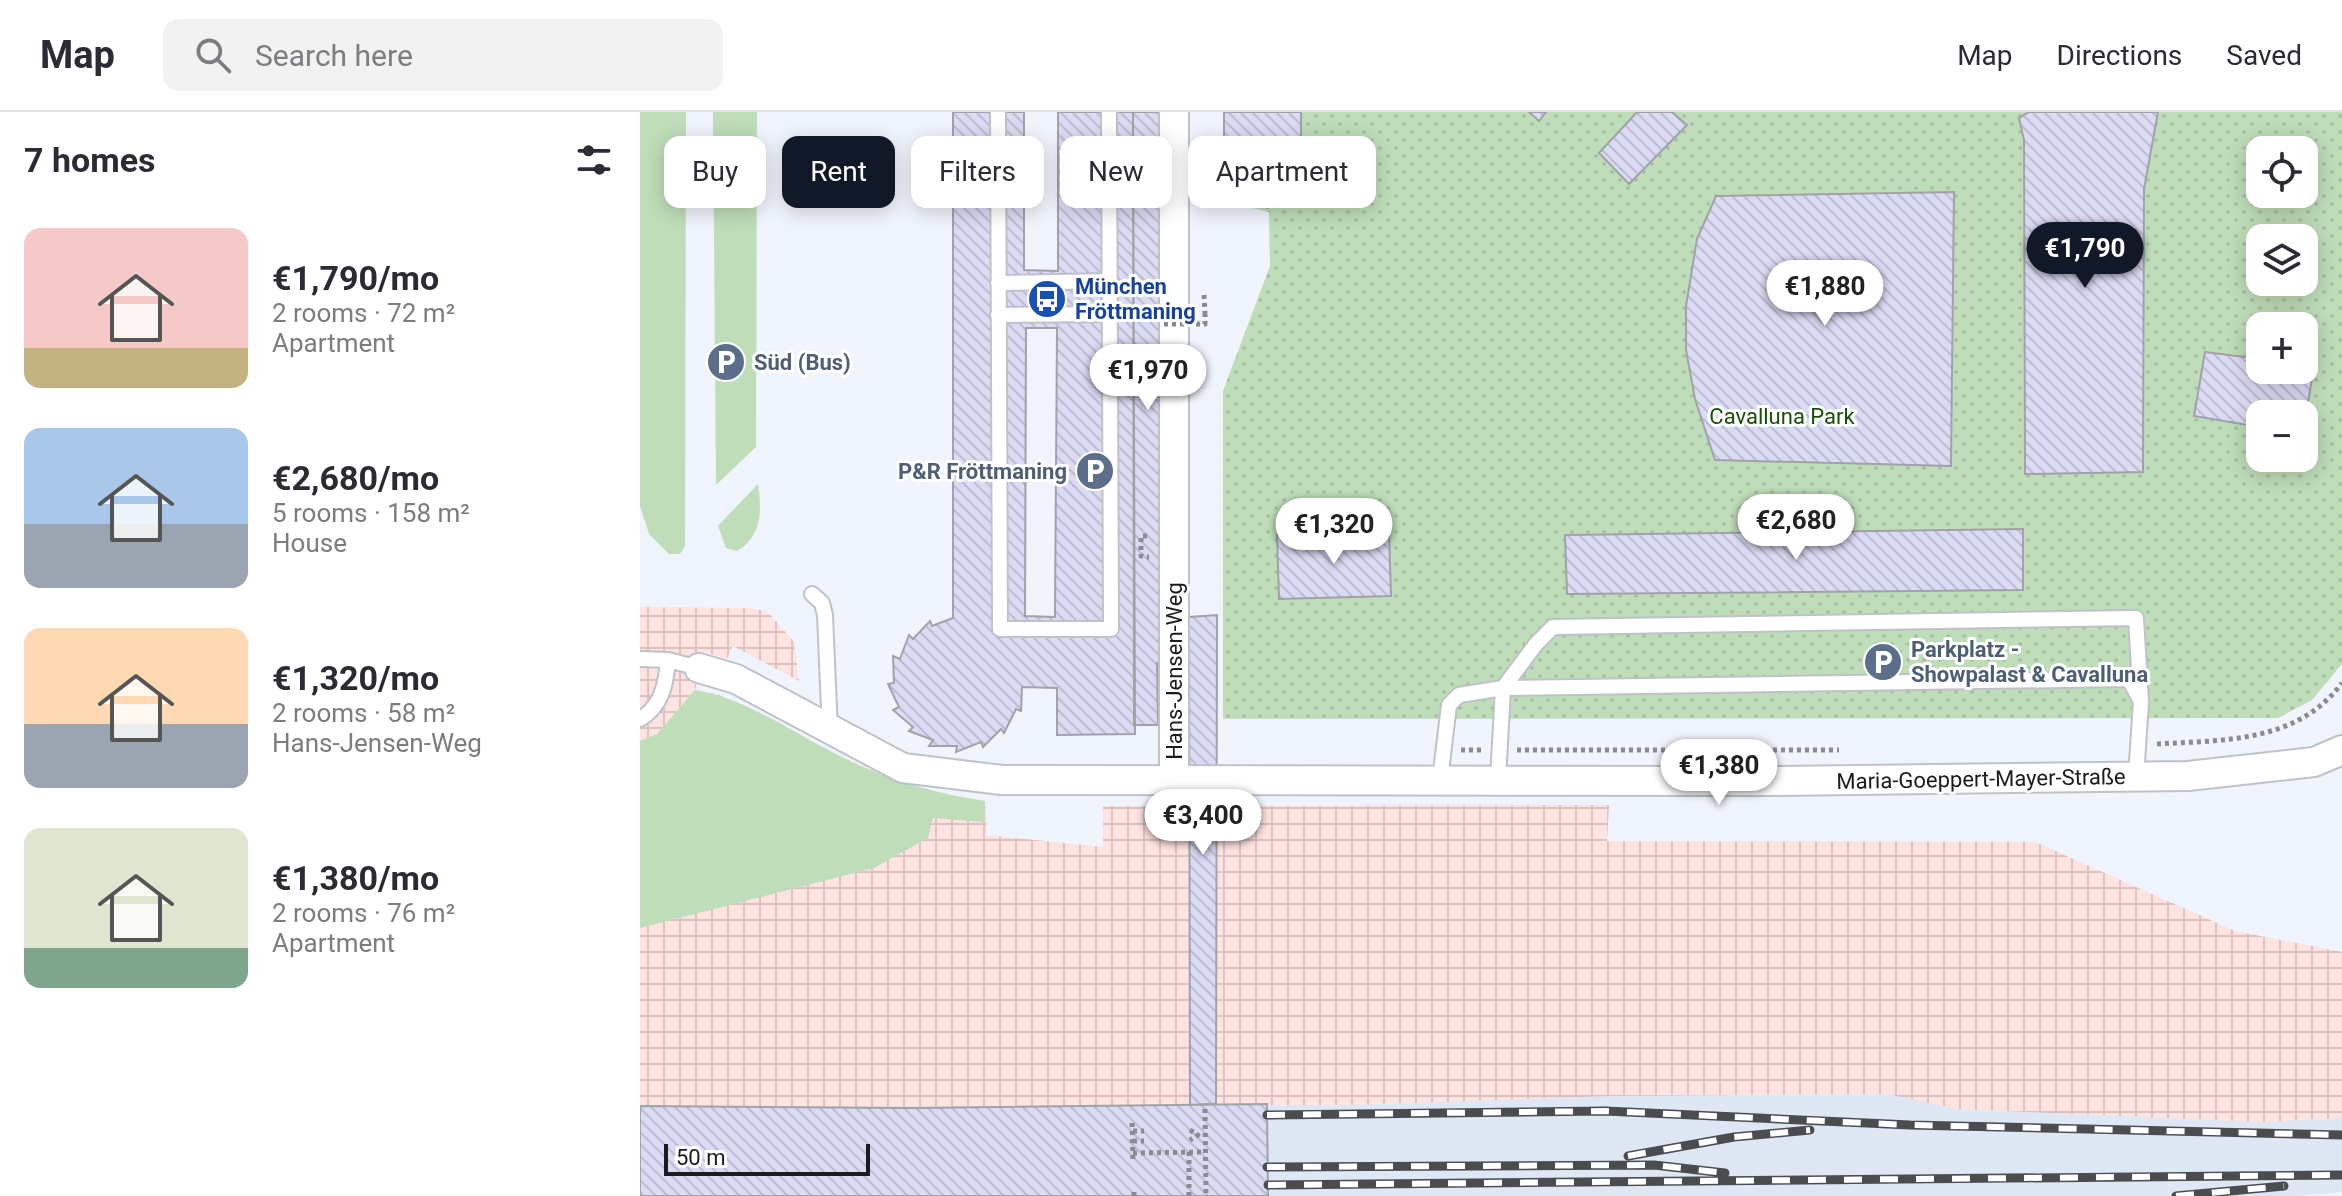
<!DOCTYPE html>
<meta charset="utf-8">
<style>
body{margin:0;font-family:Roboto,sans-serif;background:#f2f2f3;color:#2b2b33;height:100vh;display:flex;flex-direction:column;font-size:30px;white-space:nowrap}
*{box-sizing:border-box;margin:0}
p{font-size:26px;color:#7c7c81}
.icon{flex:none;width:44px;height:44px;fill:none;stroke:currentColor;stroke-width:2;stroke-linecap:round;stroke-linejoin:round}
.map{position:relative;flex:1;overflow:hidden}
.sheet{display:flex;flex-direction:column;background:#fff;width:640px}
.sheet>*{flex:none}
.hud{position:absolute;left:24px;top:24px;width:760px;height:72px;display:flex;gap:16px}
.buttons{position:absolute;left:1606px;top:24px;display:grid;gap:16px}
.buttons a{display:grid;place-items:center;width:72px;height:72px;border-radius:16px;background:#fff;box-shadow:0 4px 20px #0003;font-size:40px}
.scale{position:absolute;left:24px;bottom:20px;width:206px;box-sizing:border-box;padding-left:8px;border:4px solid #191b1d;border-top:0;font-size:22px;line-height:28px;white-space:nowrap;color:#191b1d;-webkit-text-stroke:6px #fff;paint-order:stroke}
.price{position:absolute;translate:-50% -68px;padding:0 18px;border-radius:28px;background:#fff;color:#222;font-size:26px;line-height:52px;filter:drop-shadow(0 2px 4px #0008)}
.price::after{content:'';position:absolute;left:50%;top:48px;width:24px;height:18px;margin-left:-12px;background:inherit;clip-path:polygon(0 0,100% 0,50% 100%)}
.price.selected{background:#111827;color:#fff}
ul{padding:0;list-style:none}
li{display:flex;align-items:center;gap:24px;height:200px;padding:0 24px}
li span{display:grid;place-items:center;flex:none;width:224px;height:160px;border-radius:16px;color:#555}
li>.icon{margin-inline-start:auto}
span .icon{width:96px;height:96px;fill:#fffc;stroke-width:1}
li b{font-size:34px}
h2{display:flex;justify-content:space-between;align-items:center;height:96px;padding:0 24px;font-size:34px}
.tag{padding:0 28px;border-radius:16px;background:#fff;box-shadow:0 4px 20px #0003;font-size:28px;line-height:72px}
.tag.selected{background:#111827;color:#fff}
header{display:flex;align-items:center;gap:48px;box-sizing:border-box;height:112px;padding:0 40px;background:#fff;border-bottom:2px solid #e1e1e2}
header strong{font-size:38px}
nav{display:flex;gap:44px;margin-inline-start:auto;font-size:28px}
.search{width:560px;height:72px;background:#f2f2f3;display:flex;align-items:center;gap:20px;box-sizing:border-box;padding:0 28px;border-radius:16px;color:#7c7c81;font-size:30px}
main{display:flex;flex:1;min-height:0}
.map>svg:first-child{display:block}
</style>
<header>
<strong>Map</strong>
<div class="search"><svg class="icon" aria-label="search" viewBox="0 0 24 24"><circle cx="10" cy="10" r="6"/><path d="M15 15l6 6"/></svg>Search here</div>
<nav><a>Map</a><a>Directions</a><a>Saved</a></nav>
</header>
<main>
<section class="sheet">
<h2>7 homes<svg class="icon" aria-label="filters" viewBox="0 0 24 24"><path d="M4 7h16M4 17h16"/><circle cx="9" cy="7" r="2"/><circle cx="15" cy="17" r="2"/></svg></h2>
<ul>
<li><span style="background:linear-gradient(#f6c9c9 75%,#c2b280 0)"><svg class="icon" aria-label="home" viewBox="0 0 24 24"><path d="M3 11l9-7 9 7M6 9v11h12V9"/></svg></span><div><b>€1,790/mo</b><p>2 rooms · 72 m²</p><p>Apartment</p></div></li>
<li><span style="background:linear-gradient(#a9c7e8 60%,#9aa5b1 0)"><svg class="icon" aria-label="home" viewBox="0 0 24 24"><path d="M3 11l9-7 9 7M6 9v11h12V9"/></svg></span><div><b>€2,680/mo</b><p>5 rooms · 158 m²</p><p>House</p></div></li>
<li><span style="background:linear-gradient(#ffd9b3 60%,#9aa5b1 0)"><svg class="icon" aria-label="home" viewBox="0 0 24 24"><path d="M3 11l9-7 9 7M6 9v11h12V9"/></svg></span><div><b>€1,320/mo</b><p>2 rooms · 58 m²</p><p>Hans-Jensen-Weg</p></div></li>
<li><span style="background:linear-gradient(#dfe7d0 75%,#7fa58c 0)"><svg class="icon" aria-label="home" viewBox="0 0 24 24"><path d="M3 11l9-7 9 7M6 9v11h12V9"/></svg></span><div><b>€1,380/mo</b><p>2 rooms · 76 m²</p><p>Apartment</p></div></li>
</ul>
</section>
<div class="map">
<svg width="1702" height="1084" viewBox="0 0 1702 1084">
<defs>
<pattern id="industrial-grid" width="8" height="8" patternUnits="userSpaceOnUse" patternTransform="scale(2)"><rect width="8" height="8" fill="#fee3e0"/><path d="M0 4h8M4 0v8" fill="none" stroke="#d9c2c0"/></pattern>
<pattern id="park-dots" width="8" height="8" patternUnits="userSpaceOnUse" patternTransform="scale(2)"><rect width="8" height="8" fill="#bfddb9"/><path d="M2 2h.1M6 6h.1" fill="none" stroke="#a4bd9f" stroke-width="1.8" stroke-linecap="round"/></pattern>
<pattern id="building-back-hatch" width="6" height="6" patternUnits="userSpaceOnUse" patternTransform="scale(2)"><rect width="6" height="6" fill="#dcdbf4"/><path d="M-1 5l2 2M0 0l6 6M5-1l2 2" fill="none" stroke="#bcbbd1"/></pattern>
</defs>
<rect width="100%" height="100%" fill="#f0f4fc"/>
<!-- built -->
<path fill="#dfe7f5" d="M969 693 967 729 1395 730 1595 819 1702 840V1080L1656 1084H0V816L463 735V694Z"/>
<!-- industrial -->
<path fill="url(#industrial-grid)" d="M0 495 110 496 128 500 154 530 159 569 93 534 87 547 65 540 55 578 77 582 196 643 252 666 294 681 345 689 347 723 463 735V694L969 693 967 729 1395 730 1595 819 1702 840V1006L1622 1010 1318 997 1247 982 970 984 713 993 0 995Z"/>
<!-- grass -->
<path fill="#bfddb9" d="M0 0H46L45 434 40 442H29L9 422 0 394Z
M73 0H117L116 335 76 373Z
M118 372C122 399 122 424 97 439L86 436 78 414Z
M55 578C104 586 149 618 194 641 241 666 292 681 345 689V710L293 706 288 726 234 756 0 816V629L17 622Z"/>
<!-- park -->
<path fill="url(#park-dots)" fill-rule="evenodd" d="M591 0H1702V552L1672 588 1638 606 583 607V279L630 154 629 100 591 91ZM1620 38H1664V82H1620ZM1620 126H1664V170H1620ZM1620 214H1664V258H1620ZM1620 302H1664V346H1620Z"/>
<!-- building -->
<path fill="url(#building-back-hatch)" stroke="#a1a1a9" stroke-width="2" fill-rule="evenodd" d="M313 0H384V158L418 159V0H493L495 622 417 623V576L382 575 381 599 376 597 364 621 361 617 343 635 341 630 316 640 317 634H289L293 628 269 619 273 615 253 598 259 595 248 572 254 571 253 544 260 547 269 523 273 527 290 509 292 514 313 506ZM386 216H417L415 505 385 504Z
M493 0H523L524 551H517L518 613H494Z
M584 0H661V30L636 53V93L627 96 604 85V45L584 26Z
M889 0H906L899 9Z
M997 0H1032L1047 13 989 72 959 41Z
M1389 0H1518L1504 77 1503 360 1385 362 1384 28 1379 6Z
M1314 80 1311 354 1075 348 1055 287 1046 238V194L1057 127 1076 84Z
M1565 240 1620 247V258H1664V252L1674 254 1664 315V302H1620V315L1554 304Z
M1383 417V478L927 482 925 423Z
M749 420 751 484 639 487 637 423Z
M577 503 576 992 550 993 549 505Z
M627 992 628 1084H0V994L273 996Z"/>
<g fill="none" stroke-linecap="round" stroke-linejoin="round">
<!-- lane casing -->
<g stroke="#bec2c9" stroke-width="18">
<path id="lane" d="M358 0 360 517H471L469 0
M358 171 470 169
M358 203 471 202
M172 482 182 491 185 503 190 620
M0 547 28 548 59 556
M0 607C22 594 26 572 28 548
M800 668 809 593 819 583 863 576 1489 567 1499 586
M858 668 863 576 896 532 913 515 1496 506 1501 590 1496 665"/>
</g>
<!-- street casing -->
<g stroke="#bec2c9" stroke-width="32">
<path id="street" d="M534 0V667
M59 556 96 567 263 656 362 668 1129 669 1548 664 1674 650 1702 638"/>
</g>
<!-- path -->
<path stroke="#888b91" stroke-width="5" stroke-dasharray="4 4" stroke-linecap="butt" d="M564 183 565 202
M507 424H501V444L509 445
M1517 632C1584 628 1657 631 1702 571
M821 638H843
M877 638H1199
M492 1011 493 1050
M550 1018 558 1023 550 1028
M493 1019H504
M493 1029H504
M493 1041 565 1040
M494 1084V1080"/>
<!-- lane -->
<use href="#lane" stroke="#fff" stroke-width="14"/>
<!-- street -->
<use href="#street" stroke="#fff" stroke-width="28"/>
<!-- rail casing -->
<g stroke="#4a4d50" stroke-width="9">
<path id="rail" d="M627 1003 965 999 1270 1013 1702 1023
M988 1044 1094 1025 1170 1018
M627 1055 1014 1053 1085 1061
M628 1073 1702 1063
M1536 1084 1644 1074"/>
</g>
<!-- rail -->
<use href="#rail" stroke="#fff" stroke-width="6" stroke-dasharray="18" stroke-linecap="butt"/>
<!-- path-bridge -->
<path stroke="#888b91" stroke-width="5" stroke-dasharray="4 4" stroke-linecap="butt" d="M524 212H565V202
M565 997 566 1084
M549 1040V1084"/>
</g>
<!-- icons -->
<defs>
<g id="bus-disc" transform="scale(2)"><circle r="9.5" fill="#1a4fb4" stroke="#fff"/><path d="M-5-6H5V4H4V6H2V4H-2V6H-4V4H-5ZM-3.5-4V0h7V-4ZM-3.5 1.2v1.5H-2V1.2ZM2 1.2v1.5H3.5V1.2Z" fill="#fff"/></g>
<g id="parking-disc" transform="scale(2)"><circle r="9.5" fill="#5c6f8a" stroke="#fff"/><path d="M-3.5-5.5H1a3.5 3.5 0 0 1 0 7H-1V5.5H-3.5ZM-1-3.4V-.6H.8a1.4 1.4 0 0 0 0-2.8Z" fill="#fff"/></g>
</defs>
<g fill-rule="evenodd">
<use href="#bus-disc" x="407" y="187"/>
<use href="#parking-disc" x="86" y="250"/>
<use href="#parking-disc" x="455" y="359"/>
<use href="#parking-disc" x="1243" y="550"/>
</g>
<g text-anchor="middle" dominant-baseline="central" stroke-width="6" stroke-linejoin="round" paint-order="stroke">
<!-- transit labels -->
<g font-size="22" font-weight="bold" fill="#164399" stroke="#fff" text-anchor="start">
<text x="435" y="174">München<tspan x="435" dy="25">Fröttmaning</tspan></text>
</g>
<!-- service labels -->
<g font-size="22" font-weight="bold" fill="#4e5e75" stroke="#fff" text-anchor="start">
<text x="114" y="250">Süd (Bus)</text>
<text x="427" y="359" text-anchor="end">P&amp;R Fröttmaning</text>
<text x="1271" y="537">Parkplatz -<tspan x="1271" dy="25">Showpalast &amp; Cavalluna</tspan></text>
</g>
<!-- park labels -->
<g font-size="22" fill="#174f07" stroke="#fff">
<text x="1142" y="304">Cavalluna Park</text>
</g>
<!-- street labels -->
<g font-size="22" fill="#191b1d" stroke="#fff">
<text transform="translate(534 559) rotate(-90)">Hans-Jensen-Weg</text>
<text transform="translate(1341 667) rotate(-1)">Maria-Goeppert-Mayer-Straße</text>
</g>
</g>
</svg>
<div class="buttons">
<a><svg class="icon" aria-label="locate" viewBox="0 0 24 24"><circle cx="12" cy="12" r="6"/><path d="M12 2v4M12 18v4M2 12h4M18 12h4"/></svg></a>
<a><svg class="icon" aria-label="layers" viewBox="0 0 24 24"><path d="M12 4l9 5-9 5-9-5zM3 14l9 5 9-5"/></svg></a>
<a>+</a>
<a>−</a>
</div>
<div class="scale">50 m</div>
<b class="price selected" style="left:1445px;top:178px">€1,790</b>
<b class="price" style="left:1185px;top:216px">€1,880</b>
<b class="price" style="left:508px;top:300px">€1,970</b>
<b class="price" style="left:1156px;top:450px">€2,680</b>
<b class="price" style="left:694px;top:454px">€1,320</b>
<b class="price" style="left:1079px;top:695px">€1,380</b>
<b class="price" style="left:563px;top:745px">€3,400</b>
<div class="hud">
<a class="tag">Buy</a>
<a class="tag selected">Rent</a>
<a class="tag">Filters</a>
<a class="tag">New</a>
<a class="tag">Apartment</a>
</div>
</div>
</main>
